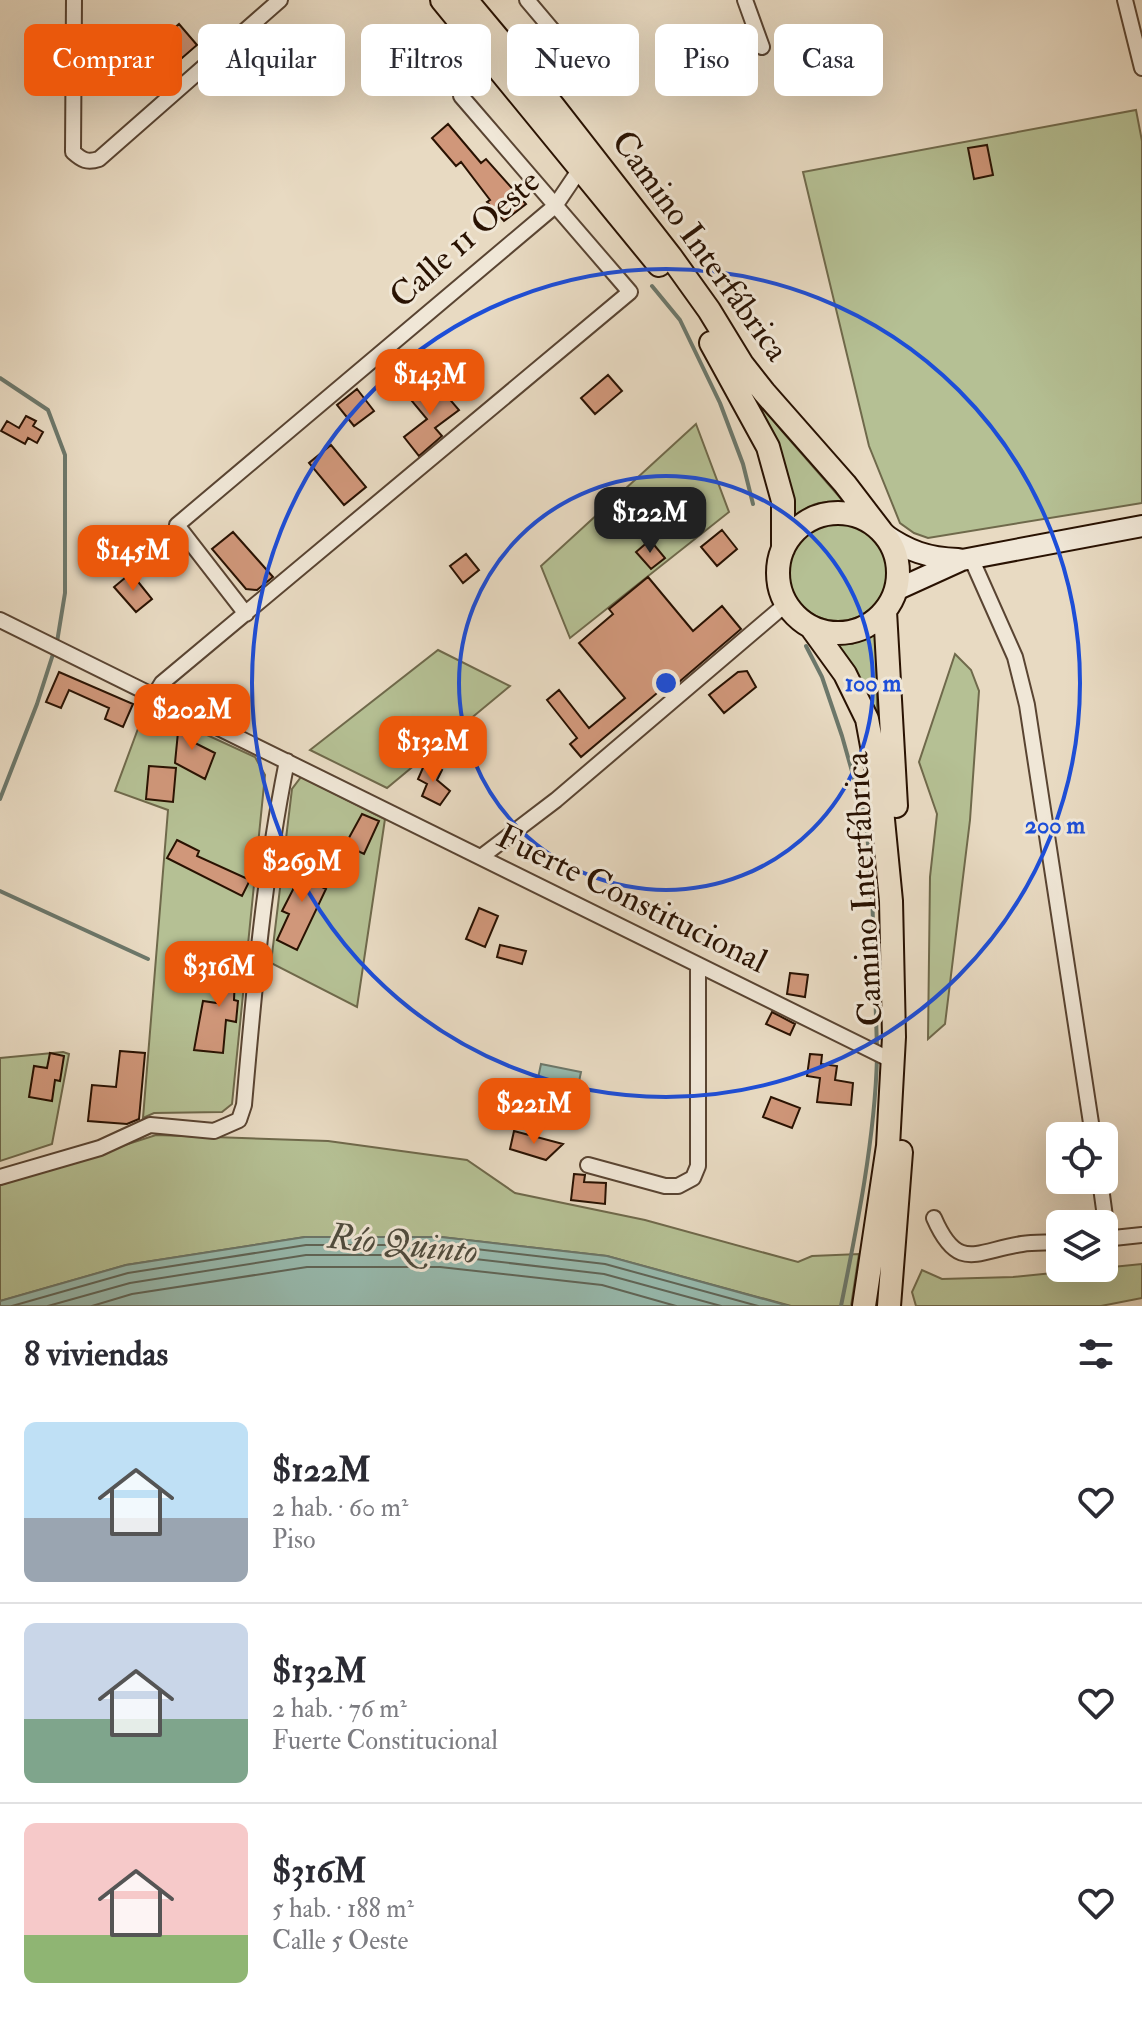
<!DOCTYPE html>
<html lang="es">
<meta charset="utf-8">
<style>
body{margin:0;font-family:"IM FELL Double Pica",serif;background:#f7f7f7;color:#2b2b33;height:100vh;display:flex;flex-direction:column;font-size:30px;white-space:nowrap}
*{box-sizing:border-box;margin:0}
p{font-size:26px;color:#7c7c81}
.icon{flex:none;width:44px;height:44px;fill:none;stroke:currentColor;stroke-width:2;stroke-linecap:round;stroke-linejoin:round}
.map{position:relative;height:1306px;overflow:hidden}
.panel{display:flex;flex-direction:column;background:#fff;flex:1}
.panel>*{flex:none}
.banner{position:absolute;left:24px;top:24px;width:1094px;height:72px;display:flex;gap:16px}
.controls{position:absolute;left:1046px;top:1122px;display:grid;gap:16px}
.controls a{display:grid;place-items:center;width:72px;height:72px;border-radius:12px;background:#fff;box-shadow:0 8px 32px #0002;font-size:40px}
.price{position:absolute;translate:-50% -68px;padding:0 18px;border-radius:16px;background:#ea580c;color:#fff;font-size:26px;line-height:52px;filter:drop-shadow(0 2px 4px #0008)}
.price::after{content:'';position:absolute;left:50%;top:48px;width:24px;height:18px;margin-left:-12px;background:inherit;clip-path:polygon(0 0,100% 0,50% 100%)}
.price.current{background:#222;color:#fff}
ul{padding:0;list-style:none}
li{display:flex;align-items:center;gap:24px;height:200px;padding:0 24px}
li+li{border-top:2px solid #e1e1e2}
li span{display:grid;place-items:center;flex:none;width:224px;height:160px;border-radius:12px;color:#555}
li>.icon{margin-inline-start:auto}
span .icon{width:96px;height:96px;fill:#fffc;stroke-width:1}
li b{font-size:34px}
h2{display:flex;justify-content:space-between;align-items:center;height:96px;padding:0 24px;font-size:34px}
.pill{padding:0 28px;border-radius:12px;background:#fff;box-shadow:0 8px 32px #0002;font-size:28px;line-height:72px}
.pill.current{background:#ea580c;color:#fff}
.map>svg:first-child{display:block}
</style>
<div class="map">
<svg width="1142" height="1306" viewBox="0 0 1142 1306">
<rect width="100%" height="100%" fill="#e8dac2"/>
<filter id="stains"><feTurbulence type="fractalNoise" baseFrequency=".0025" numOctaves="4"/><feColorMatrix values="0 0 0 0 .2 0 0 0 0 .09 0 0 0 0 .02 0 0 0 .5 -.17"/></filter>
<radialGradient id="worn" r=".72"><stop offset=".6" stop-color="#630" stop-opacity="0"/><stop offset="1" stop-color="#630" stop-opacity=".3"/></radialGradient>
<!-- green -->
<path fill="#b5c094" stroke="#6f694b" stroke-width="2" d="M1136 110 1142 141V503L928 538 914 533 900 523 869 446 803 172Z
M666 259 749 390 782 431 843 501C818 501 809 504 790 520L744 393 702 319 664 263Z
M696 424 729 512 570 638 541 566Z
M789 572a49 49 0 1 1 98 0a49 49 0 1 1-98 0Z
M876 634 877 705 892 857 897 1084 879 755 828 642 852 644Z
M438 650 510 686 387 788 310 750Z
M955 654 971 670 979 691 970 820 945 1024 928 1039 930 877 937 814 919 762Z
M146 707 255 757 265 775 232 1104 222 1112 154 1113 143 1118 168 810 115 791Z
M301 777 385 819 357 1007 271 963 292 789Z
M63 1052 69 1054 52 1144 0 1161V1058Z
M156 1135 328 1141 467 1160 515 1193 645 1220 798 1262 812 1256 859 1254 851 1306H791L607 1256 441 1237H305L126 1265 0 1301V1185Z
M1142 1264V1298L1101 1306H916L912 1292 922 1270 942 1279 1013 1277Z"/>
<!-- water -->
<path fill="#98bbaf" stroke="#6c776a" stroke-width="2" d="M541 1064 581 1072 577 1091 537 1083Z
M305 1237H441L607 1256 789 1306H0V1301L126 1265Z"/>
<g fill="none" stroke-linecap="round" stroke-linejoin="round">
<!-- shore -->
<path stroke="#606658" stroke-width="2" d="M12 1306 128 1273 306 1245H441L605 1264 758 1306
M48 1306 130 1283 306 1255H440L604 1274 721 1306
M92 1306 132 1294 307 1267H440L602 1285 676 1306"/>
<!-- stream -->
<path stroke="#6c776a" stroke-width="4" d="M652 286 680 320 720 403 743 464 753 504
M0 378 48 410 65 455V593L57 642
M806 646 822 677 842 736 866 821 872 891 877 1048
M0 799 37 704 54 651
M0 891 148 959
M841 1306C857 1227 875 1138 877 1057"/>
</g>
<!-- building -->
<path fill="#d0977a" stroke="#291202" stroke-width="2" d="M179 24 197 45 152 84 134 63Z
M448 124 481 163 486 159 526 204 504 221 487 202 490 200 461 162 456 166 432 138Z
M987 145 993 175 974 179 968 148Z
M608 375 622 391 595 414 581 398Z
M434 381 459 410 435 428 442 436 419 456 404 437 427 419 411 400Z
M357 389 374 411 354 426 337 405Z
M26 416 36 421 33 426 43 432 37 443 28 438 25 444 1 431 7 421 19 428Z
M331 445 366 487 344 505 309 463Z
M722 530 737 549 717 566 701 547Z
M233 532 273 577 257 590 246 589 212 549Z
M650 540 665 558 651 569 636 552Z
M466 554 479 570 463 583 450 566Z
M131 573 152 599 136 612 114 587Z
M648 577 693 631 722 606 741 629 672 688 669 683 581 757 570 744 577 738 547 700 559 690 589 728 625 698 579 643 613 614 609 609Z
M747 671 756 687 724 713 709 695 738 672Z
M59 672 133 704 123 727 105 719 109 708 69 690 61 708 46 702Z
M433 720 450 732 422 756 403 744Z
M179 722 201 731 195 743 215 753 205 779 175 763Z
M425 763 442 770 437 780 450 791 440 805 422 796 427 784 418 779Z
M149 766 176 768 173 802 146 799Z
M362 814 379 821 364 854 345 845Z
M177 840 199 851 197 856 250 880 242 896 167 858Z
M303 857 322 866 314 883 326 889 297 950 277 940 289 914 282 911 302 872 297 869Z
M479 908 498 916 485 947 466 939Z
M500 945 526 951 522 964 497 957Z
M219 954H236L234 1000 238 1001 236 1022 226 1020 223 1053 194 1050 203 1001 217 1003Z
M790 973 808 975 805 997 787 994Z
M772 1012 795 1024 790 1035 766 1024Z
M120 1051 145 1053 139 1119 127 1124 88 1121 92 1085 116 1087Z
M50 1053 64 1056 60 1081 55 1080 52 1101 29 1097 34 1066 47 1068Z
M810 1054 822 1055 821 1064 837 1066 835 1080 853 1083 851 1105 817 1102 820 1078 807 1076Z
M771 1097 800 1108 792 1128 763 1117Z
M514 1131 563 1144 546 1160 510 1149Z
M574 1174 585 1175 584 1182 606 1183 605 1204 571 1200Z"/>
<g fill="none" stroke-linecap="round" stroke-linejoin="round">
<!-- minor casing -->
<g stroke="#594432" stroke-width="18">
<path id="minor" d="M74 0 73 152C82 160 87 163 99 159L280 0
M527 0 571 52
M745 0 762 47
M1125 0 1142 68
M971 558 1015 657 1027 705 1093 1136
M246 614 177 525 555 206 580 169
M0 620 893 1061
M154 696 162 683 630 292 461 96
M481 857 556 800 786 604
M588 1165 665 1186H678L693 1178 698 1166V965
M0 1177 100 1148 150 1125 214 1131 239 1120 244 1105C254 990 264 874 287 761
M1100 1180 1108 1239
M934 1218C958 1273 976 1251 1022 1244 1034 1242 1047 1243 1060 1242
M1104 1239 1142 1235"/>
</g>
<!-- secondary casing -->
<g stroke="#291202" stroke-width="24">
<path id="secondary" d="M884 534C908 551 928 558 958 559
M896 590 962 560 1142 526"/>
</g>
<!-- primary casing -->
<g stroke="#291202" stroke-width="26">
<path id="primary" d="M442 0 659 265
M466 0 533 80 671 257 709 310 742 364 764 392 845 484 881 531
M711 343 768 447 783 501V549
M778 573a60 60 0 1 1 120 0a60 60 0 1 1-120 0Z
M885 611 896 806
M811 627 845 674 867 719 880 789 891 901 894 1037 888 1146 864 1306
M889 1306 901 1152"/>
</g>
<!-- minor -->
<use href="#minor" stroke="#f0e7d7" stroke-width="14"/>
<!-- secondary -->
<use href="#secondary" stroke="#f0e7d7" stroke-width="20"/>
<!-- primary -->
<use href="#primary" stroke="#e8dac2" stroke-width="22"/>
</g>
<!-- distance rings -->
<g fill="none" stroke="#1d4ed8" stroke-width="4">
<circle cx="666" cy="683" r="207"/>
<circle cx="666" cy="683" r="414"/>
</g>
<g text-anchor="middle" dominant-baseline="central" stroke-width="6" stroke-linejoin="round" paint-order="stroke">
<!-- street labels -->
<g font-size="34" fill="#291202" stroke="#f0e7d7">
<text transform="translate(465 239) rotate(-42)">Calle 11 Oeste</text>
<text transform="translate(700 246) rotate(54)">Camino Interfábrica</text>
<text transform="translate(864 889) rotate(-93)">Camino Interfábrica</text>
<text transform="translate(632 899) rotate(26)">Fuerte Constitucional</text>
</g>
<!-- water labels -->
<g font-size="36" font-style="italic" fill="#504d3f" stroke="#f0e7d7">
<text transform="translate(403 1244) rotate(6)">Río Quinto</text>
</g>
</g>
<circle cx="666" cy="683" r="12" fill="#1d4ed8" stroke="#f0e7d7" stroke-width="4"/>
<g font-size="24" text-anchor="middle" font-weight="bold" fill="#1d4ed8" stroke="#f0e7d7" stroke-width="6" stroke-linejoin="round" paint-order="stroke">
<text x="873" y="691">100 m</text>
<text x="1055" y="833">200 m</text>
</g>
<rect width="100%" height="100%" filter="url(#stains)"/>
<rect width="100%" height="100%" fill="url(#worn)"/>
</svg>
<div class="controls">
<a><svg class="icon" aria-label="locate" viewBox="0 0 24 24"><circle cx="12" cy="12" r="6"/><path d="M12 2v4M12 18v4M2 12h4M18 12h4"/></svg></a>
<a><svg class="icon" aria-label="layers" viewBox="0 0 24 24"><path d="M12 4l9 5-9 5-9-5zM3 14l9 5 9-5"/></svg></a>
</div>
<b class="price" style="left:430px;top:417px">$143M</b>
<b class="price current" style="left:650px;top:555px">$122M</b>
<b class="price" style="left:133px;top:593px">$145M</b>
<b class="price" style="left:192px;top:752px">$202M</b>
<b class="price" style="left:433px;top:784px">$132M</b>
<b class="price" style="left:302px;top:904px">$269M</b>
<b class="price" style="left:219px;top:1009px">$316M</b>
<b class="price" style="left:534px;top:1146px">$221M</b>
<div class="banner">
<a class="pill current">Comprar</a>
<a class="pill">Alquilar</a>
<a class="pill">Filtros</a>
<a class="pill">Nuevo</a>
<a class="pill">Piso</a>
<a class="pill">Casa</a>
</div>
</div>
<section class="panel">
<h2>8 viviendas<svg class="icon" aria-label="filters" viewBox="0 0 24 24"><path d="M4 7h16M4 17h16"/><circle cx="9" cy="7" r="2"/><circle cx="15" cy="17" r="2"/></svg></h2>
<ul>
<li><span style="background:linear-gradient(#bfe0f5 60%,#9aa5b1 0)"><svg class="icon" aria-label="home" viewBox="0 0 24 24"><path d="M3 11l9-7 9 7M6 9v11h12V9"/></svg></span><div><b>$122M</b><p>2 hab. · 60 m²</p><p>Piso</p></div><svg class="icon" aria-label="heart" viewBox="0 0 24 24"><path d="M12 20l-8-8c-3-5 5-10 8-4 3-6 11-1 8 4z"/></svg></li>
<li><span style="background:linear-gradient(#c9d6e8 60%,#7fa58c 0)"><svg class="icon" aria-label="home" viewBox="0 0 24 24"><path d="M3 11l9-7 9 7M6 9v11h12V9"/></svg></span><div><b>$132M</b><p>2 hab. · 76 m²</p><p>Fuerte Constitucional</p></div><svg class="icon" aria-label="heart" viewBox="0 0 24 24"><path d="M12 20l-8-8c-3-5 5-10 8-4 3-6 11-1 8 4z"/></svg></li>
<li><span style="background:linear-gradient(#f6c9c9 70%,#8fb573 0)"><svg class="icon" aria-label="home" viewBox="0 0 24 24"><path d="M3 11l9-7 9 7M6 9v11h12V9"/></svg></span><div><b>$316M</b><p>5 hab. · 188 m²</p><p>Calle 5 Oeste</p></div><svg class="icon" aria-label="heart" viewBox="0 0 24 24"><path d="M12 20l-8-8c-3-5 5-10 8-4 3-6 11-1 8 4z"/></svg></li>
</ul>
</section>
